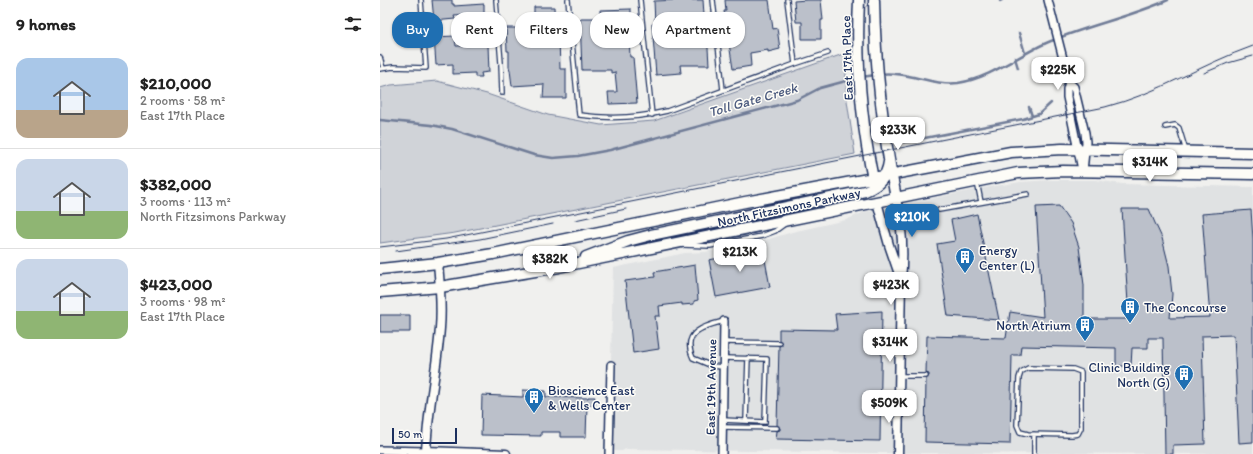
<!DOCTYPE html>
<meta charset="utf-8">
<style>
body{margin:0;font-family:Itim,sans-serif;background:#f6f6f6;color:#222;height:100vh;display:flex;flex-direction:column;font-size:15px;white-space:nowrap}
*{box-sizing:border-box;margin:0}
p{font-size:13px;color:#767676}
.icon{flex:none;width:22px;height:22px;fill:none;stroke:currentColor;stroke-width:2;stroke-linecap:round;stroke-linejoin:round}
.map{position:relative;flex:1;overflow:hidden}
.details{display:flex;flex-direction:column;background:#fff;width:380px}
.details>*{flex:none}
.banner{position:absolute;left:12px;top:12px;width:380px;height:36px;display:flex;gap:8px}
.scale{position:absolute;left:12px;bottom:10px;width:65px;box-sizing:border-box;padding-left:4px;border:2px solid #1b2f5e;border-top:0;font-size:11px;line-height:14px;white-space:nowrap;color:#1b2f5e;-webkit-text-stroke:3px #fdfcf7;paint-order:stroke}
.price{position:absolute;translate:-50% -34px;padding:0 9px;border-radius:8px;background:#fff;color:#222;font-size:13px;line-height:26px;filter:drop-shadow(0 1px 2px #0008)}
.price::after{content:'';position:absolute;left:50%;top:24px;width:12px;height:9px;margin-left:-6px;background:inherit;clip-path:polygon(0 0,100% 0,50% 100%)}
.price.current{background:#1f6fb2;color:#fff}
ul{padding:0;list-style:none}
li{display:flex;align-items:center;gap:12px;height:100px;padding:0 16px}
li+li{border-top:1px solid #e0e0e0}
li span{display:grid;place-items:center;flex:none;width:112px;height:80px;border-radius:12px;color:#555}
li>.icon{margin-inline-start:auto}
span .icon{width:48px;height:48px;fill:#fffc;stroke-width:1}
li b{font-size:17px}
h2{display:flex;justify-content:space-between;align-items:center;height:48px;padding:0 16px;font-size:17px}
.pill{padding:0 14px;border-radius:16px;background:#fff;box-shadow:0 1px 3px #0004;font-size:14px;line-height:36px}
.pill.current{background:#1f6fb2;color:#fff}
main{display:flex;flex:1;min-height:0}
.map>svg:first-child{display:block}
</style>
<main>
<section class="details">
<h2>9 homes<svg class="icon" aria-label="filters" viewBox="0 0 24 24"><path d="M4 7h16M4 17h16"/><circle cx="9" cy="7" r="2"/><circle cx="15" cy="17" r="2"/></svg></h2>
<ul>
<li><span style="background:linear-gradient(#a9c7e8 65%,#b9a48a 0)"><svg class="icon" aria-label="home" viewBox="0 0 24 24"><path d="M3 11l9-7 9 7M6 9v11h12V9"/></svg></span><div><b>$210,000</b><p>2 rooms · 58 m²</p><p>East 17th Place</p></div></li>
<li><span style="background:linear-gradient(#c9d6e8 65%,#8fb573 0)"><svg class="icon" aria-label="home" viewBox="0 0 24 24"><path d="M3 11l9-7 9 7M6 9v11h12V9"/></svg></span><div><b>$382,000</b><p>3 rooms · 113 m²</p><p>North Fitzsimons Parkway</p></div></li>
<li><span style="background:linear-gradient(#c9d6e8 65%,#8fb573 0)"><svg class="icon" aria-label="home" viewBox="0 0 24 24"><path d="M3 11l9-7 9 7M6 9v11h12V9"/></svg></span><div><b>$423,000</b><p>3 rooms · 98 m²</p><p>East 17th Place</p></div></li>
</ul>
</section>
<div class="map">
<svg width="873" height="454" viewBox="0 0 873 454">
<rect width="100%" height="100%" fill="#f0f0ee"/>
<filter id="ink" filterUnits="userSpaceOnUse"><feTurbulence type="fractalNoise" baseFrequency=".025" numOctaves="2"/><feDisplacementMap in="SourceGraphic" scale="8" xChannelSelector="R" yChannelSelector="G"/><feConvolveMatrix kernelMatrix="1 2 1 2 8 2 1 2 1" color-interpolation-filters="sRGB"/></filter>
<g filter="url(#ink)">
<!-- built -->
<path fill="#e0e2e3" d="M671 180H715L742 184 873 187V454L493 453 246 449 242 451H229L233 268 305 253 325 252 389 239 412 232 466 220 484 212 609 187 641 182Z"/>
<!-- green -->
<path fill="#d0d3d8" stroke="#76819b" d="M466 53V94L475 154 75 233 0 243V88L11 85 57 81 107 94 168 115 221 125 274 121Z"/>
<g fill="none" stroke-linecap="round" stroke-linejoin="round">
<!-- stream -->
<path stroke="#6f7b97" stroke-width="2.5" d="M620 1 622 0
M639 33 645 53
M635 58 638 68
M500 74C527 71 552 86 578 83 610 78 636 57 664 44 704 26 748 18 788 0
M482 77 495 75
M649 107 652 116
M0 120 51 125 72 129 154 155 173 158 198 156 230 150 417 100 440 88 477 78
M524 142 643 119 659 114 671 103"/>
</g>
<!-- building -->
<path fill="#bbc0ca" stroke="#1b2f5e" d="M52 0H72V4H74V6L104 4V14L74 16 75 19 54 21Z
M296 0H323L324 15H326L329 65H300L301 73 276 75 272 24H275L274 1Z
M345 0H389L393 29 397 28 400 49 388 52V50L370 53 371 66 353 69 344 11H346Z
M427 0H441L443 20H441V39H422V22H416L414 1Z
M154 7H174L175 37H179L180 69H186V98H163L164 84 132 86 130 70 129 67V51H127L126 28H145V22H154Z
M251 9V32L250 33 249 36 250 57H253L257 103 229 104 228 92H237L235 72 231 73V70H202L200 18H220V10Z
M75 36 76 46 108 45 109 72 101 73 102 77H95V73L73 74V64L56 65 54 37Z
M679 206 691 223 699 247 704 285V319H749L742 209H769L775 223 782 238 789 266 792 294 790 318 830 317 822 214 871 210 873 239V442L859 443 854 335 822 336 825 444 793 445V454H785L783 338H768V348H752L751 366H736V348L641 346 640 355H632L630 444 545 442 546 379 549 376V374L546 373 547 336 626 338 630 312 663 317 656 207Z
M597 214 619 320 568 316 557 244 575 241 571 220Z
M383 249 390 287 336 297 329 260Z
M315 265 318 300 314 301V304L302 305V303L279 306 280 316H275L279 349 253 353 245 281 275 277 274 272Z
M502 311 500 441 396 439 397 431 400 430V428L397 425 399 346 402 345V343L399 340V329L457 330 455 314Z
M0 315H30V332H0Z
M143 390 166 391V397L208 398V397H215V405H207L206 437H180V432H161V436L101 435 102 395 143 397Z"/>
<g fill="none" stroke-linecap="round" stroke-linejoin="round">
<!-- service casing -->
<g stroke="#1b2f5e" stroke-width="6">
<path id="service" d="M116 0 121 63 122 93
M188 0 199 115C228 119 258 118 287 111L415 64 448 53
M260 0 272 115
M333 0 343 90
M407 0 415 64
M0 57 3 68
M0 69 13 67 46 68 41 0
M785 127 795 125 799 128 806 151
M597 182 601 202
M559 210 648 194
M303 245 330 246 382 236 395 231 406 223
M344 342 399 343
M343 367 332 366 313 358C301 332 324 326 344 321
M648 368 693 369 701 372V428L698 434 692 435 648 434 640 432 637 425 639 378 641 372Z
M520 376H546
M343 420 385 422 387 359 344 358
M366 420 368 358
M342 427 397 428
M654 454V434"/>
</g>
<!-- minor casing -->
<g stroke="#1b2f5e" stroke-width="10">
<path id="minor" d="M668 0 689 82 694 87 705 133 706 142 703 171
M689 82 687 89V97L701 165
M0 450 46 451
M229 454 231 365
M342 454 344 321"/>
</g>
<!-- tertiary casing -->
<g stroke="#1b2f5e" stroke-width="11">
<path id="tertiary" d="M516 198C522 225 524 251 521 279L518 454
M497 202 509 245 520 277
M46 451 126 454
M46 454C47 411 57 370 60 328 62 306 60 285 58 263"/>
</g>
<!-- secondary casing -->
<g stroke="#1b2f5e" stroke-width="13">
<path id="secondary" d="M479 0C476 62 481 123 494 184
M494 0C495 67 503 132 516 198
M206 257 248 241 271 235 485 191C498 186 507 177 509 162
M0 269 58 263 113 254 365 202 631 152 682 149 873 153
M0 292 60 287 179 267 638 173 683 171 873 174"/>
</g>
<!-- service -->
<use href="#service" stroke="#fdfcf7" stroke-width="3.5"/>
<!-- minor -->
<use href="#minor" stroke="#fdfcf7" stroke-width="7"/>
<!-- tertiary -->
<use href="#tertiary" stroke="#fdfcf7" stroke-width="8"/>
<!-- secondary -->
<use href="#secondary" stroke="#fdfcf7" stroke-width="10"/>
<!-- tram -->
<path stroke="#1b2f5e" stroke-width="1" d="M824 73 848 63 873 56
M195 220 246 209
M0 247 66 239 116 229 725 107C777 94 822 64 873 46
M16 251 100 239 173 224"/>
</g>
</g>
<!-- icons -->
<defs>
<g id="building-pin" transform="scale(1)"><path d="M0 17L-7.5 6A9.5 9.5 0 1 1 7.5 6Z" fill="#1f6fb2" stroke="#fdfcf7"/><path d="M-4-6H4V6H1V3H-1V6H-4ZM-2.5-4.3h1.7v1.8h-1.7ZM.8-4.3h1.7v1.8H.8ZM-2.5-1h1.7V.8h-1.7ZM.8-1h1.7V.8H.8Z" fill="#fff"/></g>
</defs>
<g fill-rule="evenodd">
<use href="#building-pin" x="585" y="257"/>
<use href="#building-pin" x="750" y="307"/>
<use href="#building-pin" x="705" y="325"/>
<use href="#building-pin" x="804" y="374"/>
<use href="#building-pin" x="154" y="397"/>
</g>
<g text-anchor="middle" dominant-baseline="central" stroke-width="3" stroke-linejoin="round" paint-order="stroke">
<!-- street labels -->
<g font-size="13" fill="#1b2f5e" stroke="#fdfcf7">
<text transform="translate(467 58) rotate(-92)">East 17th Place</text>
<text transform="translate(409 207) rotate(-12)">North Fitzsimons Parkway</text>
<text transform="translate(331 387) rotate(-89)">East 19th Avenue</text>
</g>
<!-- poi labels -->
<g font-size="13" fill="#1b2f5e" stroke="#fdfcf7" text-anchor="start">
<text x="599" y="250">Energy<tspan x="599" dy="15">Center (L)</tspan></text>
<text x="764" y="307">The Concourse</text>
<text x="691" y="325" text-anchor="end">North Atrium</text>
<text x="790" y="367" text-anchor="end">Clinic Building<tspan x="790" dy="15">North (G)</tspan></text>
<text x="168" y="390">Bioscience East<tspan x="168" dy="15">&amp; Wells Center</tspan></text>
</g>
<!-- water labels -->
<g font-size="14" font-style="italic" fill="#4c5b7f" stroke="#fdfcf7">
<text transform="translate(373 100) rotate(-16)">Toll Gate Creek</text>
</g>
</g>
</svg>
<div class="scale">50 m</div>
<b class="price" style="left:678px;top:91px">$225K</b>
<b class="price" style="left:518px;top:151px">$233K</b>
<b class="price" style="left:770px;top:183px">$314K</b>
<b class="price current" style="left:532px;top:238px">$210K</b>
<b class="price" style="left:360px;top:273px">$213K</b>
<b class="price" style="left:170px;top:280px">$382K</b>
<b class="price" style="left:511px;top:306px">$423K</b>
<b class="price" style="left:510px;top:363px">$314K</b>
<b class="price" style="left:509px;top:424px">$509K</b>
<div class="banner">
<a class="pill current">Buy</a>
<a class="pill">Rent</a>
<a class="pill">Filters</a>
<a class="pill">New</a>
<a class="pill">Apartment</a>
</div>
</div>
</main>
